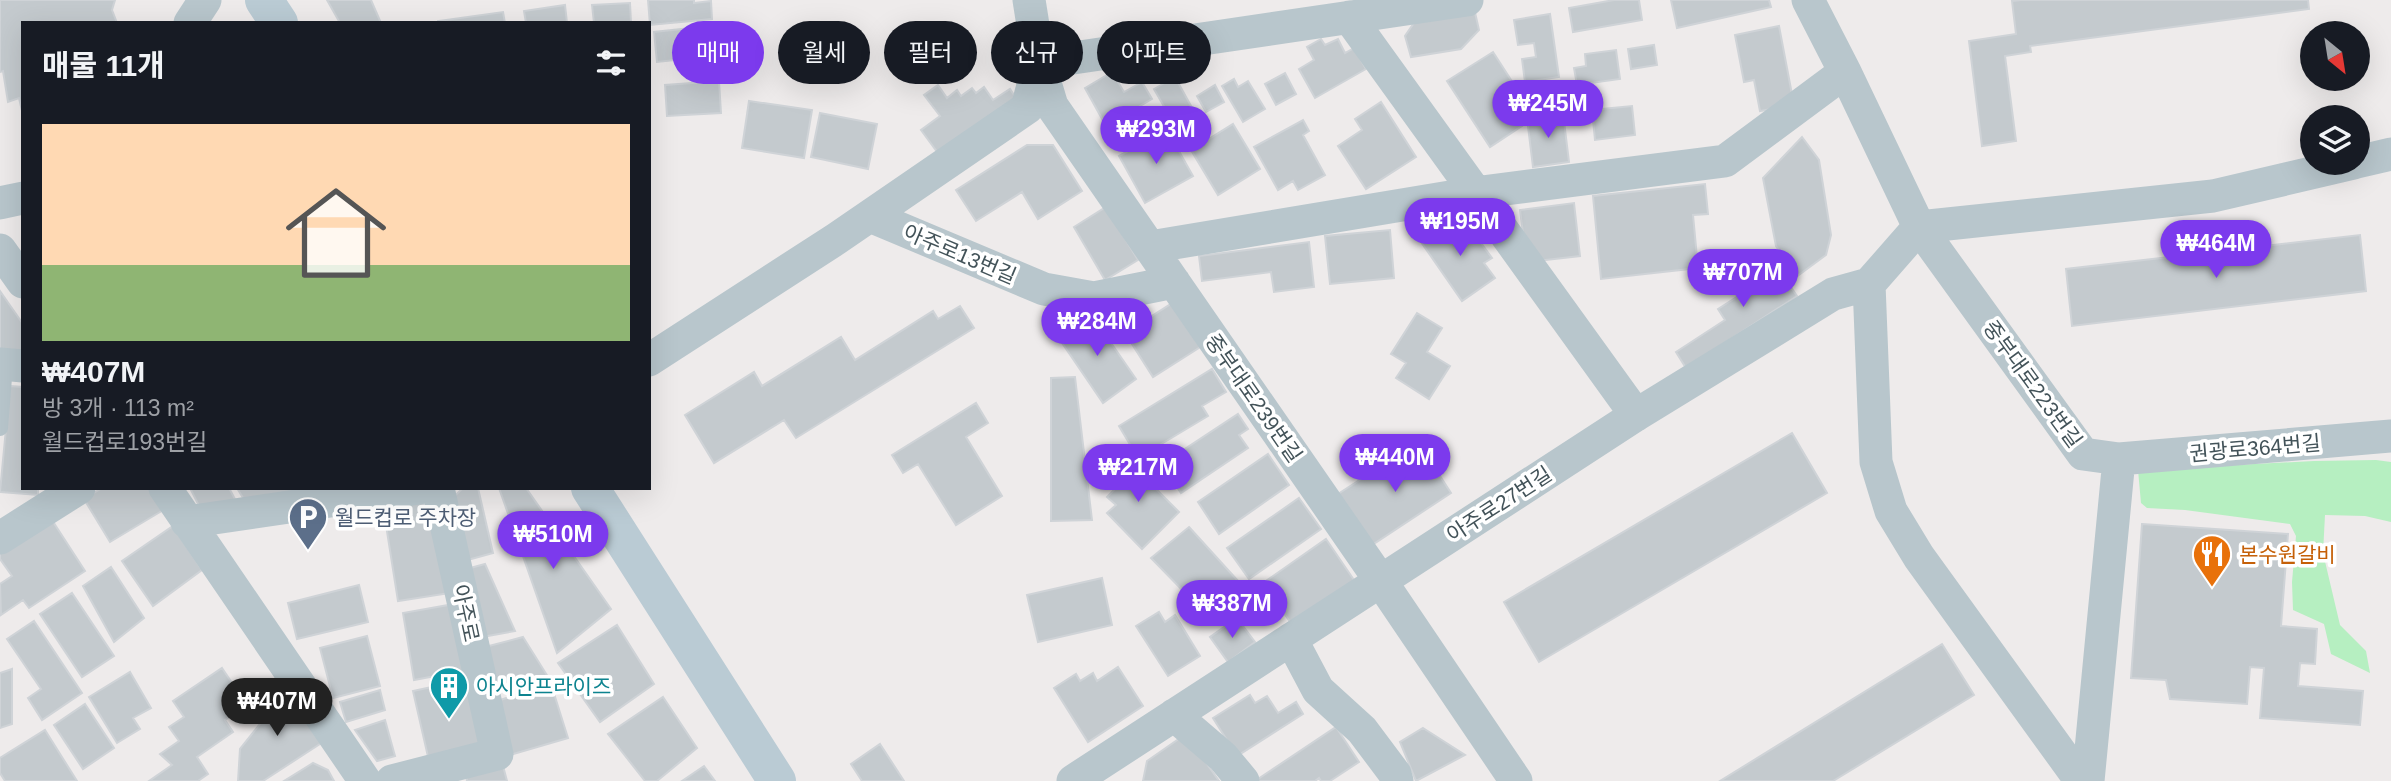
<!DOCTYPE html>
<html lang="ko">
<meta charset="utf-8">
<style>
body{margin:0;font-family:Helvetica,"Noto Sans KR",sans-serif;background:#20242c;color:#f1f3f6;height:100vh;display:flex;flex-direction:column;font-size:26px;white-space:nowrap}
*{box-sizing:border-box;margin:0}
p{font-size:23px;color:#9ea1a6}
.icon{flex:none;width:38px;height:38px;fill:none;stroke:currentColor;stroke-width:2;stroke-linecap:round;stroke-linejoin:round}
.map{position:relative;flex:1;overflow:hidden}
.drawer{position:absolute;left:21px;top:21px;width:630px;height:469px;display:flex;flex-direction:column;background:#171b24;border-radius:0px;box-shadow:0 7px 28px #0002}
.drawer>*{flex:none}
.top-card{position:absolute;left:672px;top:21px;width:665px;height:63px;display:flex;gap:14px}
.needle{width:46px;rotate:150deg}
.buttons{position:absolute;left:2300px;top:21px;display:grid;gap:14px}
.buttons a{display:grid;place-items:center;width:70px;height:70px;border-radius:50%;background:#171b24;box-shadow:0 7px 28px #0002;font-size:35px}
.price{position:absolute;translate:-50% -60px;padding:0 16px;border-radius:24px;background:#7c3aed;color:#fff;font-size:23px;line-height:46px;filter:drop-shadow(0 2px 4px #0008)}
.price::after{content:'';position:absolute;left:50%;top:42px;width:21px;height:16px;margin-left:-10px;background:inherit;clip-path:polygon(0 0,100% 0,50% 100%)}
.price.selected{background:#222;color:#fff}
ul{padding:0;list-style:none}
li{display:grid;align-content:center;gap:14px;height:371px;padding:0 21px}
li span{display:grid;place-items:center;height:217px;border-radius:0px;color:#555}
li>.icon{margin-inline-start:auto}
span .icon{width:126px;height:126px;fill:#fffc;stroke-width:1}
li b{font-size:30px}
h2{display:flex;justify-content:space-between;align-items:center;height:84px;padding:0 21px;font-size:30px}
.chip{padding:0 24px;border-radius:32px;background:#171b24;box-shadow:0 7px 28px #0002;font-size:24px;line-height:63px}
.chip.selected{background:#7c3aed;color:#fff}
.map>svg:first-child{display:block}
</style>
<div class="map">
<svg width="2391" height="781" viewBox="0 0 2391 781">
<rect width="100%" height="100%" fill="#eeebeb"/>
<!-- green -->
<path fill="#b6efc1" d="M2376 460 2391 462V522L2365 516 2325 515 2323 553 2340 625 2366 651 2370 673 2331 654 2324 624 2293 610 2292 582 2296 536 2290 524 2185 510 2147 508 2141 503 2138 470 2314 461Z"/>
<!-- building -->
<path fill="#c4cace" stroke="#cfd3d7" stroke-width="2" d="M0 0H115L112 10 117 23H23V115L19 98 8 102 3 71 0 72Z
M327 0H371L381 23H340Z
M648 0H694V3L711 1 712 19 650 25Z
M1614 0H1639L1642 20 1573 32 1569 8Z
M1671 0H1769L1771 7 1677 28Z
M2021 0H2308L2309 9 2030 46 2031 52 2005 56 2016 141 1982 146 1969 41 2016 34 2012 1Z
M630 3 631 23H594L592 5Z
M565 5 567 23H526L524 11Z
M1474 8 1479 30 1461 49 1411 57 1405 36 1416 20Z
M503 12 505 23H438V21Z
M1550 14 1559 77 1525 82 1522 59 1536 57 1534 43 1518 45 1514 20Z
M709 26 712 56 657 62 654 32Z
M1779 26 1794 105 1760 111 1754 80 1744 82 1735 35Z
M1321 39 1325 45 1338 39 1345 53 1354 48 1366 69 1315 98 1299 69 1314 60 1307 47Z
M1654 45 1657 65 1631 69 1628 49Z
M1616 50 1620 79 1577 85 1574 68 1586 66 1585 54Z
M1493 52 1513 83 1499 92 1522 126 1490 147 1447 81Z
M1190 58 1199 76 1188 81 1179 64Z
M1112 72 1124 92 1142 82 1152 99 1106 126 1085 88Z
M1285 73 1296 94 1276 105 1265 84Z
M1175 77 1195 113 1174 124 1154 89Z
M1234 79 1238 87 1248 81 1265 109 1243 122 1222 86Z
M719 81 721 113 667 116 665 85Z
M938 85 947 98 957 90 961 96 972 88 976 93 984 87 993 100 1010 89 1016 98 938 153 921 130 940 116 924 95Z
M1215 85 1224 102 1206 112 1197 96Z
M749 101 812 110 804 158 742 148Z
M1381 102 1416 157 1366 189 1338 146 1362 130 1355 119Z
M1632 106 1635 135 1595 140 1592 110Z
M820 113 877 124 868 169 811 157Z
M1563 113 1569 162 1533 167 1527 118Z
M1303 120 1309 131 1303 135 1325 175 1298 190 1293 181 1278 190 1254 147Z
M1233 124 1260 169 1218 195 1191 150Z
M1167 130 1193 176 1145 203 1119 156Z
M1802 137 1819 160 1831 235 1826 255 1796 277 1776 246 1763 178Z
M1027 145H1053L1082 191 1038 219 1022 192 976 221 956 190Z
M1705 184 1708 214 1693 215 1698 268 1601 279 1593 196Z
M1574 203 1580 256 1537 261 1525 249 1520 210Z
M1106 207 1138 260 1105 280 1074 227Z
M1465 221 1492 258 1484 263 1495 278 1462 301 1421 242 1447 223 1452 230Z
M1390 230 1394 278 1330 284 1325 236Z
M2360 235 2366 291 2072 326 2066 269Z
M1309 242 1314 287 1274 292 1271 272 1202 281 1199 256Z
M1769 255 1797 296 1686 368 1676 352 1725 320 1718 309 1743 293 1733 279Z
M0 291 23 324V357L0 354Z
M1174 302 1202 346 1153 377 1125 333Z
M960 306 974 328 796 438 784 420 714 463 685 415 754 372 762 386 841 337 855 360 933 311 938 319Z
M1417 313 1442 328 1427 352 1450 366 1429 399 1396 378 1406 363 1391 354Z
M1091 314 1136 379 1103 403 1058 337Z
M1212 369 1226 392 1202 406 1208 416 1138 458 1119 426Z
M1075 377 1092 520 1051 521V378Z
M10 386 23 387V488H38V495L0 492Z
M976 403 988 423 966 437 1002 496 956 525 918 464 903 473 892 455Z
M1238 414 1248 429 1239 435 1248 448 1181 493 1162 464Z
M1792 433 1827 493 1539 662 1504 602Z
M1418 442 1451 493 1372 545 1338 494Z
M1268 454 1289 485 1219 534 1198 502Z
M1123 456 1179 512 1142 549 1107 513 1116 505 1107 497 1117 487 1109 480 1114 475 1109 470Z
M102 488H152L165 509 110 542 84 499Z
M190 488H229L236 501 199 506Z
M237 488H300L301 490 248 506Z
M463 488H478L493 553 464 561 444 506Z
M499 488H526L611 609 557 653Z
M1299 498 1321 529 1249 579 1227 548Z
M417 500 436 514 450 593 398 601 383 506Z
M50 517 85 571 29 608 23 600 1 615 0 584 12 576 0 559V551Z
M2142 524 2288 534 2281 626 2317 629 2315 664 2300 663 2298 686 2363 691 2360 725 2260 718 2264 668 2250 667 2247 704 2170 699 2166 680 2131 678Z
M173 526 202 570 153 606 122 561Z
M1189 527 1238 581 1219 596 1189 597 1151 558Z
M1326 539 1356 583 1293 626 1263 583Z
M485 564 515 631 482 637 463 570Z
M111 567 144 618 114 642 83 586Z
M1102 578 1112 625 1038 642 1027 595Z
M359 585 368 622 297 639 288 603Z
M72 593 114 656 82 677 40 614Z
M454 604 467 670 414 680 403 613Z
M1159 612 1165 622 1175 615 1200 656 1168 676 1136 626Z
M1237 618 1255 642 1228 662 1210 637Z
M34 621 82 693 42 720 28 698 41 689 7 639Z
M617 625 654 684 600 722 558 663Z
M367 636 380 686 333 698 320 648Z
M523 637 550 680 495 693 485 647Z
M1942 644 1974 695 1833 781H1720Z
M1118 667 1143 706 1088 742 1054 688 1076 674 1080 681 1093 673 1097 681Z
M222 668 247 705 225 720 233 732 197 757 208 774 198 781H149L172 765 160 754 179 741 169 727 184 717 173 701Z
M12 669V724L0 728V673Z
M130 672 151 708 133 718 140 729 117 743 89 697Z
M277 672 323 742 263 781H238L240 749 267 715Z
M469 679 485 748 429 761 413 691Z
M551 684 568 738 510 755 497 701Z
M380 690 385 710 346 722 340 702Z
M1250 695 1255 703 1267 696 1278 713 1296 702 1303 714 1237 756 1213 718Z
M663 697 697 748 657 781H645L608 734Z
M85 704 114 748 83 769 54 725Z
M385 720 395 756 377 761 355 730Z
M1336 727 1359 762 1330 781H1321L1319 778 1315 781H1255Z
M1423 728 1465 755 1416 781 1400 742Z
M45 730 77 781H5L0 773V758Z
M1186 734 1219 781H1143L1147 761Z
M880 744 904 781H862L851 764Z
M502 762 507 781H467L465 770Z
M313 763 328 770 334 781H284Z
M704 766 715 781H682Z"/>
<g fill="none" stroke-linecap="round" stroke-linejoin="round">
<!-- lane -->
<path stroke="#b8c6cc" stroke-width="16" d="M0 428 5 365"/>
<!-- street -->
<path stroke="#b8c6cc" stroke-width="33" d="M1029 0 1039 63 1052 106 1380 580 1516 781
M1808 0 1845 72 1919 227 2083 454 2119 459 2088 781
M1349 17 1636 415
M190 23 205 0
M2357 162 2391 154
M0 203 23 198
M870 216 1044 289 1094 298 1174 282
M1150 247 1474 193 1725 161 1845 72
M0 250 23 282
M1869 284 1876 462 1891 511 1919 557 2081 781
M649 360 836 239 1027 108 1039 63 1467 0
M0 364 23 366
M2119 459 2391 436
M165 488 365 781
M187 522 419 488
M0 538 79 488
M1291 639 1318 690 1362 730 1395 774 1397 781
M1174 715 1223 757 1243 781
M392 781 497 754 438 488
M1073 781 1636 415 1833 294 1869 284 1919 227 2213 196 2354 163"/>
<!-- secondary -->
<path stroke="#bacbd4" stroke-width="38" d="M264 0 279 23
M590 488 777 781"/>
</g>
<!-- icons -->
<defs>
<g id="parking-pin" transform="scale(2.0125)"><path d="M0 17L-7.5 6A9.5 9.5 0 1 1 7.5 6Z" fill="#5c6f8a" stroke="#fff"/><path d="M-3.5-5.5H1a3.5 3.5 0 0 1 0 7H-1V5.5H-3.5ZM-1-3.4V-.6H.8a1.4 1.4 0 0 0 0-2.8Z" fill="#fff"/></g>
<g id="restaurant-pin" transform="scale(2.0125)"><path d="M0 17L-7.5 6A9.5 9.5 0 1 1 7.5 6Z" fill="#e8710a" stroke="#fff"/><path d="M-5-6h1v4h1v-4h1v4h1v-4h1v5L-1.5 .5V6h-2V.5L-5-1ZM5-6V6H3V1.5H1.5Q1.5-4 5-6Z" fill="#fff"/></g>
<g id="building-pin" transform="scale(2.0125)"><path d="M0 17L-7.5 6A9.5 9.5 0 1 1 7.5 6Z" fill="#0f9aa8" stroke="#fff"/><path d="M-4-6H4V6H1V3H-1V6H-4ZM-2.5-4.3h1.7v1.8h-1.7ZM.8-4.3h1.7v1.8H.8ZM-2.5-1h1.7V.8h-1.7ZM.8-1h1.7V.8H.8Z" fill="#fff"/></g>
</defs>
<g fill-rule="evenodd">
<use href="#parking-pin" x="308" y="517"/>
<use href="#restaurant-pin" x="2212" y="554"/>
<use href="#building-pin" x="449" y="686"/>
</g>
<g text-anchor="middle" dominant-baseline="central" stroke-width="7" stroke-linejoin="round" paint-order="stroke">
<!-- street labels -->
<g font-size="21" fill="#435359" stroke="#fff">
<text transform="translate(960 254) rotate(23)">아주로13번길</text>
<text transform="translate(2033 384) rotate(54)">중부대로223번길</text>
<text transform="translate(1254 398) rotate(55)">중부대로239번길</text>
<text transform="translate(2255 448) rotate(-5)">권광로364번길</text>
<text transform="translate(1499 504) rotate(-33)">아주로27번길</text>
<text transform="translate(466 613) rotate(78)">아주로</text>
</g>
<!-- service labels -->
<g font-size="21" fill="#4e5e75" stroke="#fff" text-anchor="start">
<text x="335" y="517">월드컵로 주차장</text>
</g>
<!-- food labels -->
<g font-size="21" fill="#c56008" stroke="#fff" text-anchor="start">
<text x="2239" y="554">본수원갈비</text>
</g>
<!-- culture labels -->
<g font-size="21" fill="#0d838f" stroke="#fff" text-anchor="start">
<text x="476" y="686">아시안프라이즈</text>
</g>
</g>
</svg>
<div class="buttons">
<a><svg class="needle" viewBox="-14 -14 28 28"><path d="M0-13l5 13h-10z" fill="#e53935"/><path d="M0 13l5-13h-10z" fill="#9ea1a6"/></svg></a>
<a><svg class="icon" aria-label="layers" viewBox="0 0 24 24"><path d="M12 4l9 5-9 5-9-5zM3 14l9 5 9-5"/></svg></a>
</div>
<b class="price" style="left:1548px;top:140px">₩245M</b>
<b class="price" style="left:1156px;top:166px">₩293M</b>
<b class="price" style="left:1460px;top:258px">₩195M</b>
<b class="price" style="left:2216px;top:280px">₩464M</b>
<b class="price" style="left:1743px;top:309px">₩707M</b>
<b class="price" style="left:1097px;top:358px">₩284M</b>
<b class="price" style="left:1395px;top:494px">₩440M</b>
<b class="price" style="left:1138px;top:504px">₩217M</b>
<b class="price" style="left:553px;top:571px">₩510M</b>
<b class="price" style="left:1232px;top:640px">₩387M</b>
<b class="price selected" style="left:277px;top:738px">₩407M</b>
<div class="top-card">
<a class="chip selected">매매</a>
<a class="chip">월세</a>
<a class="chip">필터</a>
<a class="chip">신규</a>
<a class="chip">아파트</a>
</div>
<section class="drawer">
<h2>매물 11개<svg class="icon" aria-label="filters" viewBox="0 0 24 24"><path d="M4 7h16M4 17h16"/><circle cx="9" cy="7" r="2"/><circle cx="15" cy="17" r="2"/></svg></h2>
<ul>
<li><span style="background:linear-gradient(#ffd9b3 65%,#8fb573 0)"><svg class="icon" aria-label="home" viewBox="0 0 24 24"><path d="M3 11l9-7 9 7M6 9v11h12V9"/></svg></span><div><b>₩407M</b><p>방 3개 · 113 m²</p><p>월드컵로193번길</p></div></li>
</ul>
</section>
</div>
